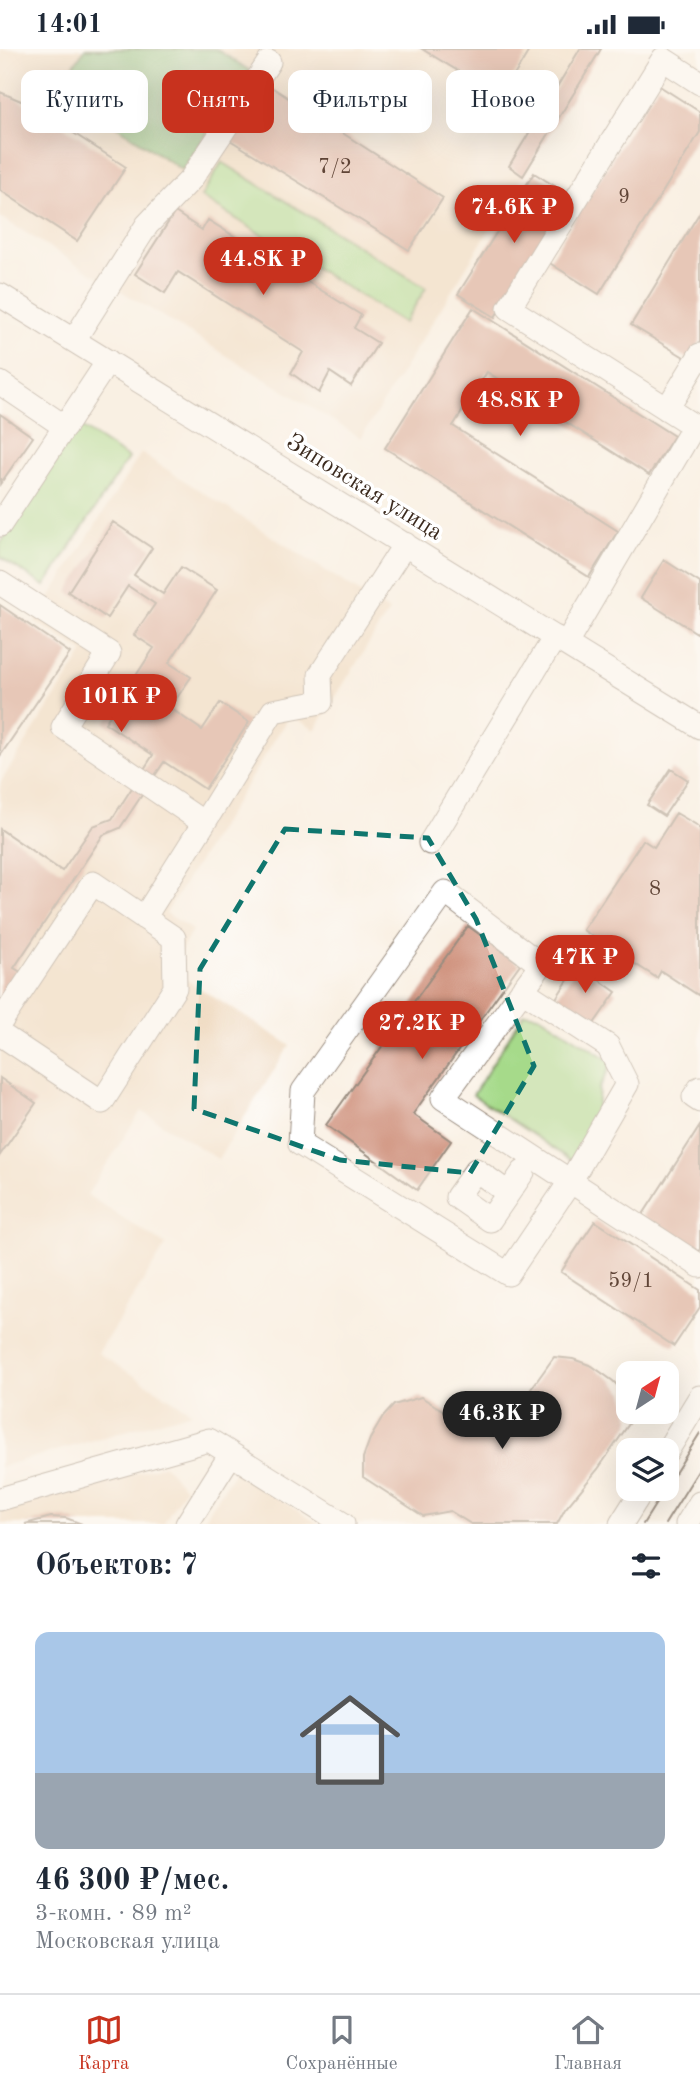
<!DOCTYPE html>
<html lang="ru">
<meta charset="utf-8">
<style>
body{margin:0;font-family:"Old Standard TT",serif;background:#f6f6f7;color:#1f2937;height:100vh;display:flex;flex-direction:column;font-size:26px;white-space:nowrap}
*{box-sizing:border-box;margin:0}
p{font-size:23px;color:#747a83}
.icon{flex:none;width:38px;height:38px;fill:none;stroke:currentColor;stroke-width:2;stroke-linecap:round;stroke-linejoin:round}
.map{position:relative;height:1475px;overflow:hidden}
.drawer{display:flex;flex-direction:column;background:#fff;flex:1}
.drawer>*{flex:none}
.hud{position:absolute;left:21px;top:21px;width:658px;height:63px;display:flex;gap:14px}
.needle{width:46px;rotate:36deg}
.controls{position:absolute;left:616px;top:1312px;display:grid;gap:14px}
.controls a{display:grid;place-items:center;width:63px;height:63px;border-radius:14px;background:#fff;box-shadow:0 7px 28px #0002;font-size:35px}
.price{position:absolute;translate:-50% -60px;padding:0 16px;border-radius:24px;background:#c8321e;color:#fff;font-size:23px;line-height:46px;filter:drop-shadow(0 2px 4px #0008)}
.price::after{content:'';position:absolute;left:50%;top:42px;width:21px;height:16px;margin-left:-10px;background:inherit;clip-path:polygon(0 0,100% 0,50% 100%)}
.price.on{background:#222;color:#fff}
ul{padding:0;list-style:none}
li{display:grid;align-content:center;gap:14px;height:371px;padding:0 35px}
li span{display:grid;place-items:center;height:217px;border-radius:14px;color:#555}
li>.icon{margin-inline-start:auto}
span .icon{width:126px;height:126px;fill:#fffc;stroke-width:1}
li b{font-size:30px}
h2{display:flex;justify-content:space-between;align-items:center;height:84px;padding:0 35px;font-size:30px}
.chip{padding:0 24px;border-radius:14px;background:#fff;box-shadow:0 7px 28px #0002;font-size:24px;line-height:63px}
.chip.on{background:#c8321e;color:#fff}
.status{display:flex;justify-content:space-between;align-items:center;height:49px;padding:0 35px;background:#fff;direction:ltr}
.status svg{height:19px;fill:currentColor}
.menu{display:flex;justify-content:space-around;align-items:center;height:98px;border-top:2px solid #e0e1e3;background:#fff;font-size:19px;color:#747a83}
.menu a{display:grid;justify-items:center;gap:4px}
.menu .on{color:#c8321e}
.map>svg:first-child{display:block}
</style>
<div class="status"><b>14:01</b><svg viewBox="0 0 49 12"><path d="M0 12V9h3v3zM5 12V6h3v6zM10 12V3h3v9zM15 12V0h3v12zM26 1h20v11H26zM47 4h2v5h-2z"/></svg></div>
<div class="map">
<svg width="700" height="1475" viewBox="0 0 700 1475">
<rect width="100%" height="100%" fill="#fff"/>
<filter id="ink" filterUnits="userSpaceOnUse"><feTurbulence type="fractalNoise" baseFrequency=".0143" numOctaves="2"/><feDisplacementMap in="SourceGraphic" scale="14" xChannelSelector="R" yChannelSelector="G"/><feConvolveMatrix kernelMatrix="1 2 1 2 8 2 1 2 1" color-interpolation-filters="sRGB"/></filter>
<filter id="wash" filterUnits="userSpaceOnUse"><feTurbulence type="fractalNoise" baseFrequency=".00686" numOctaves="4" result="noise"/><feDisplacementMap in="SourceGraphic" scale="28" xChannelSelector="R" yChannelSelector="G"/><feGaussianBlur stdDeviation="1.57" result="paint"/><feColorMatrix in="noise" values="0 0 0 0 0 0 0 0 0 0 0 0 0 0 0 0 0 1.4 0 .05"/><feComposite in="paint" operator="in"/></filter>
<g filter="url(#wash)">
<rect width="100%" height="100%" fill="#f9f0e3"/>
<!-- built -->
<path fill="#eed7bb" d="M0 0H601L361 389 0 168Z
M141 404 389 562 315 681 290 666 166 864 193 881 169 920 290 996 218 1110 141 1062 87 1146 166 1196 98 1304 192 1363 0 1418V734L84 603 35 572Z
M164 1416 185 1439 163 1475H0V1461Z
M235 1422 319 1475H201Z"/>
<!-- green -->
<path fill="#a6da8a" stroke="#708254" stroke-width="2" d="M222 113 426 239 404 274 201 148Z
M78 376 128 409 45 537 0 508V495Z
M524 964 539 966 612 1013 599 1040 595 1080 572 1112 473 1046Z"/>
<!-- forest -->
<path fill="#84ba76" stroke="#60724a" stroke-width="2" d="M85 0H216L250 22 182 121 59 38Z"/>
<g id="blocks">
<!-- building -->
<path fill="#d19682" d="M422 0H530L501 48Z
M580 0H601L523 127 509 117Z
M262 32 443 149 409 201 225 88Z
M658 36 700 63V83L599 245 548 213Z
M0 43 21 52 47 67 126 118 77 192 0 141Z
M534 124 569 146 495 268 458 245Z
M175 163 202 181 208 171 361 266 354 279 378 294 351 337 330 323 319 344 291 324 303 303 178 223 165 244 135 225Z
M700 163V293L689 311 631 276Z
M473 259 674 387 649 426 487 323 453 377 618 482 589 528 385 399Z
M0 365 33 388 0 435Z
M113 473 152 499 134 526 163 545 181 518 217 541 169 614 191 628 170 659 202 681 220 654 249 673 205 740 164 713 120 779 103 786 14 919 24 925 0 960V780L62 822 93 777 112 770 153 706 105 674 154 599 134 586 155 555 128 537 107 569 68 543Z
M664 511 700 534V586L641 549Z
M0 556 70 604 0 707Z
M671 720 688 731 664 767 647 756Z
M676 764 700 778V942L698 946 661 922 657 929 583 881 643 791 654 798Z
M468 877 520 915 413 1065 451 1092 417 1141 326 1076Z
M578 916 616 943 593 976 555 951Z
M0 1029 36 1054 0 1106Z
M700 1077V1200L698 1203 642 1167Z
M595 1172 700 1241V1258L674 1297 561 1223Z
M554 1308 573 1310 592 1317 613 1332 624 1343 631 1372 598 1420 565 1460 557 1475H471L450 1462 423 1467 363 1428V1409L370 1390 383 1368 394 1356 421 1348 472 1379 491 1382 503 1379Z
M51 1468 66 1469 82 1475H25Z"/>
</g>
</g>
<g filter="url(#ink)">
<use href="#blocks" fill-opacity="0" stroke="#9a8d80" stroke-width="2"/>
<g fill="none" stroke-linecap="round" stroke-linejoin="round">
<!-- minor casing -->
<g stroke="#9a8d80" stroke-width="25">
<path id="minor" d="M0 246 700 678
M74 291 147 176 191 130 269 13
M0 334 65 378
M667 360 700 306
M0 476 108 312
M0 534 109 604 63 678 204 774 273 662 321 653 320 626 405 495
M566 595 694 377 509 259 663 10 700 34
M430 794 555 588
M144 869 204 774
M522 941 608 997 627 1035 570 1133 508 1225 300 1095 303 1042 445 843 541 916 443 1049 700 1217
M0 974 93 834 174 889 175 939 102 1053 0 985
M700 1039 694 1048 700 1052
M508 1144 476 1121 457 1148 490 1171 523 1123
M667 1402 700 1348
M0 1450 209 1391 343 1475
M187 1475 231 1405
M621 1475 643 1440
M687 1475 700 1454"/>
</g>
<!-- minor -->
<use href="#minor" stroke="#fff" stroke-width="23"/>
<!-- tram -->
<path stroke="#3b2a1e" stroke-width="2" d="M667 1437 700 1384
M643 1475 665 1440
M665 1475 700 1419"/>
</g>
</g>
<!-- marked area -->
<path d="M0 0H700V1475H0ZM285 780 428 789 476 870 534 1017 470 1124 340 1111 194 1060 200 920Z" fill="#f9f0e3" fill-opacity=".55" fill-rule="evenodd"/>
<path fill="none" stroke="#0f766e" stroke-width="5" stroke-dasharray="14 9" stroke-linejoin="round" d="M285 780 428 789 476 870 534 1017 470 1124 340 1111 194 1060 200 920Z"/>
<g text-anchor="middle" dominant-baseline="central" stroke-width="7" stroke-linejoin="round" paint-order="stroke">
<!-- number labels -->
<g font-size="21" fill="#604537">
<text x="335" y="118">7/2</text>
<text x="624" y="148">9</text>
<text x="655" y="840">8</text>
<text x="631" y="1232">59/1</text>
</g>
<!-- street labels -->
<g font-size="24" fill="#3b2a1e" stroke="#fff">
<text transform="translate(364 439) rotate(32)">Зиповская улица</text>
</g>
</g>
</svg>
<div class="controls">
<a><svg class="needle" viewBox="-14 -14 28 28"><path d="M0-13l5 13h-10z" fill="#e53935"/><path d="M0 13l5-13h-10z" fill="#747a83"/></svg></a>
<a><svg class="icon" aria-label="layers" viewBox="0 0 24 24"><path d="M12 4l9 5-9 5-9-5zM3 14l9 5 9-5"/></svg></a>
</div>
<b class="price" style="left:514px;top:196px">74.6K ₽</b>
<b class="price" style="left:263px;top:248px">44.8K ₽</b>
<b class="price" style="left:520px;top:389px">48.8K ₽</b>
<b class="price" style="left:121px;top:685px">101K ₽</b>
<b class="price" style="left:585px;top:946px">47K ₽</b>
<b class="price" style="left:422px;top:1012px">27.2K ₽</b>
<b class="price on" style="left:502px;top:1402px">46.3K ₽</b>
<div class="hud">
<a class="chip">Купить</a>
<a class="chip on">Снять</a>
<a class="chip">Фильтры</a>
<a class="chip">Новое</a>
</div>
</div>
<section class="drawer">
<h2>Объектов: 7<svg class="icon" aria-label="filters" viewBox="0 0 24 24"><path d="M4 7h16M4 17h16"/><circle cx="9" cy="7" r="2"/><circle cx="15" cy="17" r="2"/></svg></h2>
<ul>
<li><span style="background:linear-gradient(#a9c7e8 65%,#9aa5b1 0)"><svg class="icon" aria-label="home" viewBox="0 0 24 24"><path d="M3 11l9-7 9 7M6 9v11h12V9"/></svg></span><div><b>46 300 ₽/мес.</b><p>3-комн. · 89 m²</p><p>Московская улица</p></div></li>
</ul>
</section>
<nav class="menu">
<a class="on"><svg class="icon" aria-label="map" viewBox="0 0 24 24"><path d="M3 6l6-2 6 2 6-2v14l-6 2-6-2-6 2zM9 4v14M15 6v14"/></svg>Карта</a>
<a><svg class="icon" aria-label="saved" viewBox="0 0 24 24"><path d="M7 4h10v16l-5-4-5 4z"/></svg>Сохранённые</a>
<a><svg class="icon" aria-label="home" viewBox="0 0 24 24"><path d="M3 11l9-7 9 7M6 9v11h12V9"/></svg>Главная</a>
</nav>
